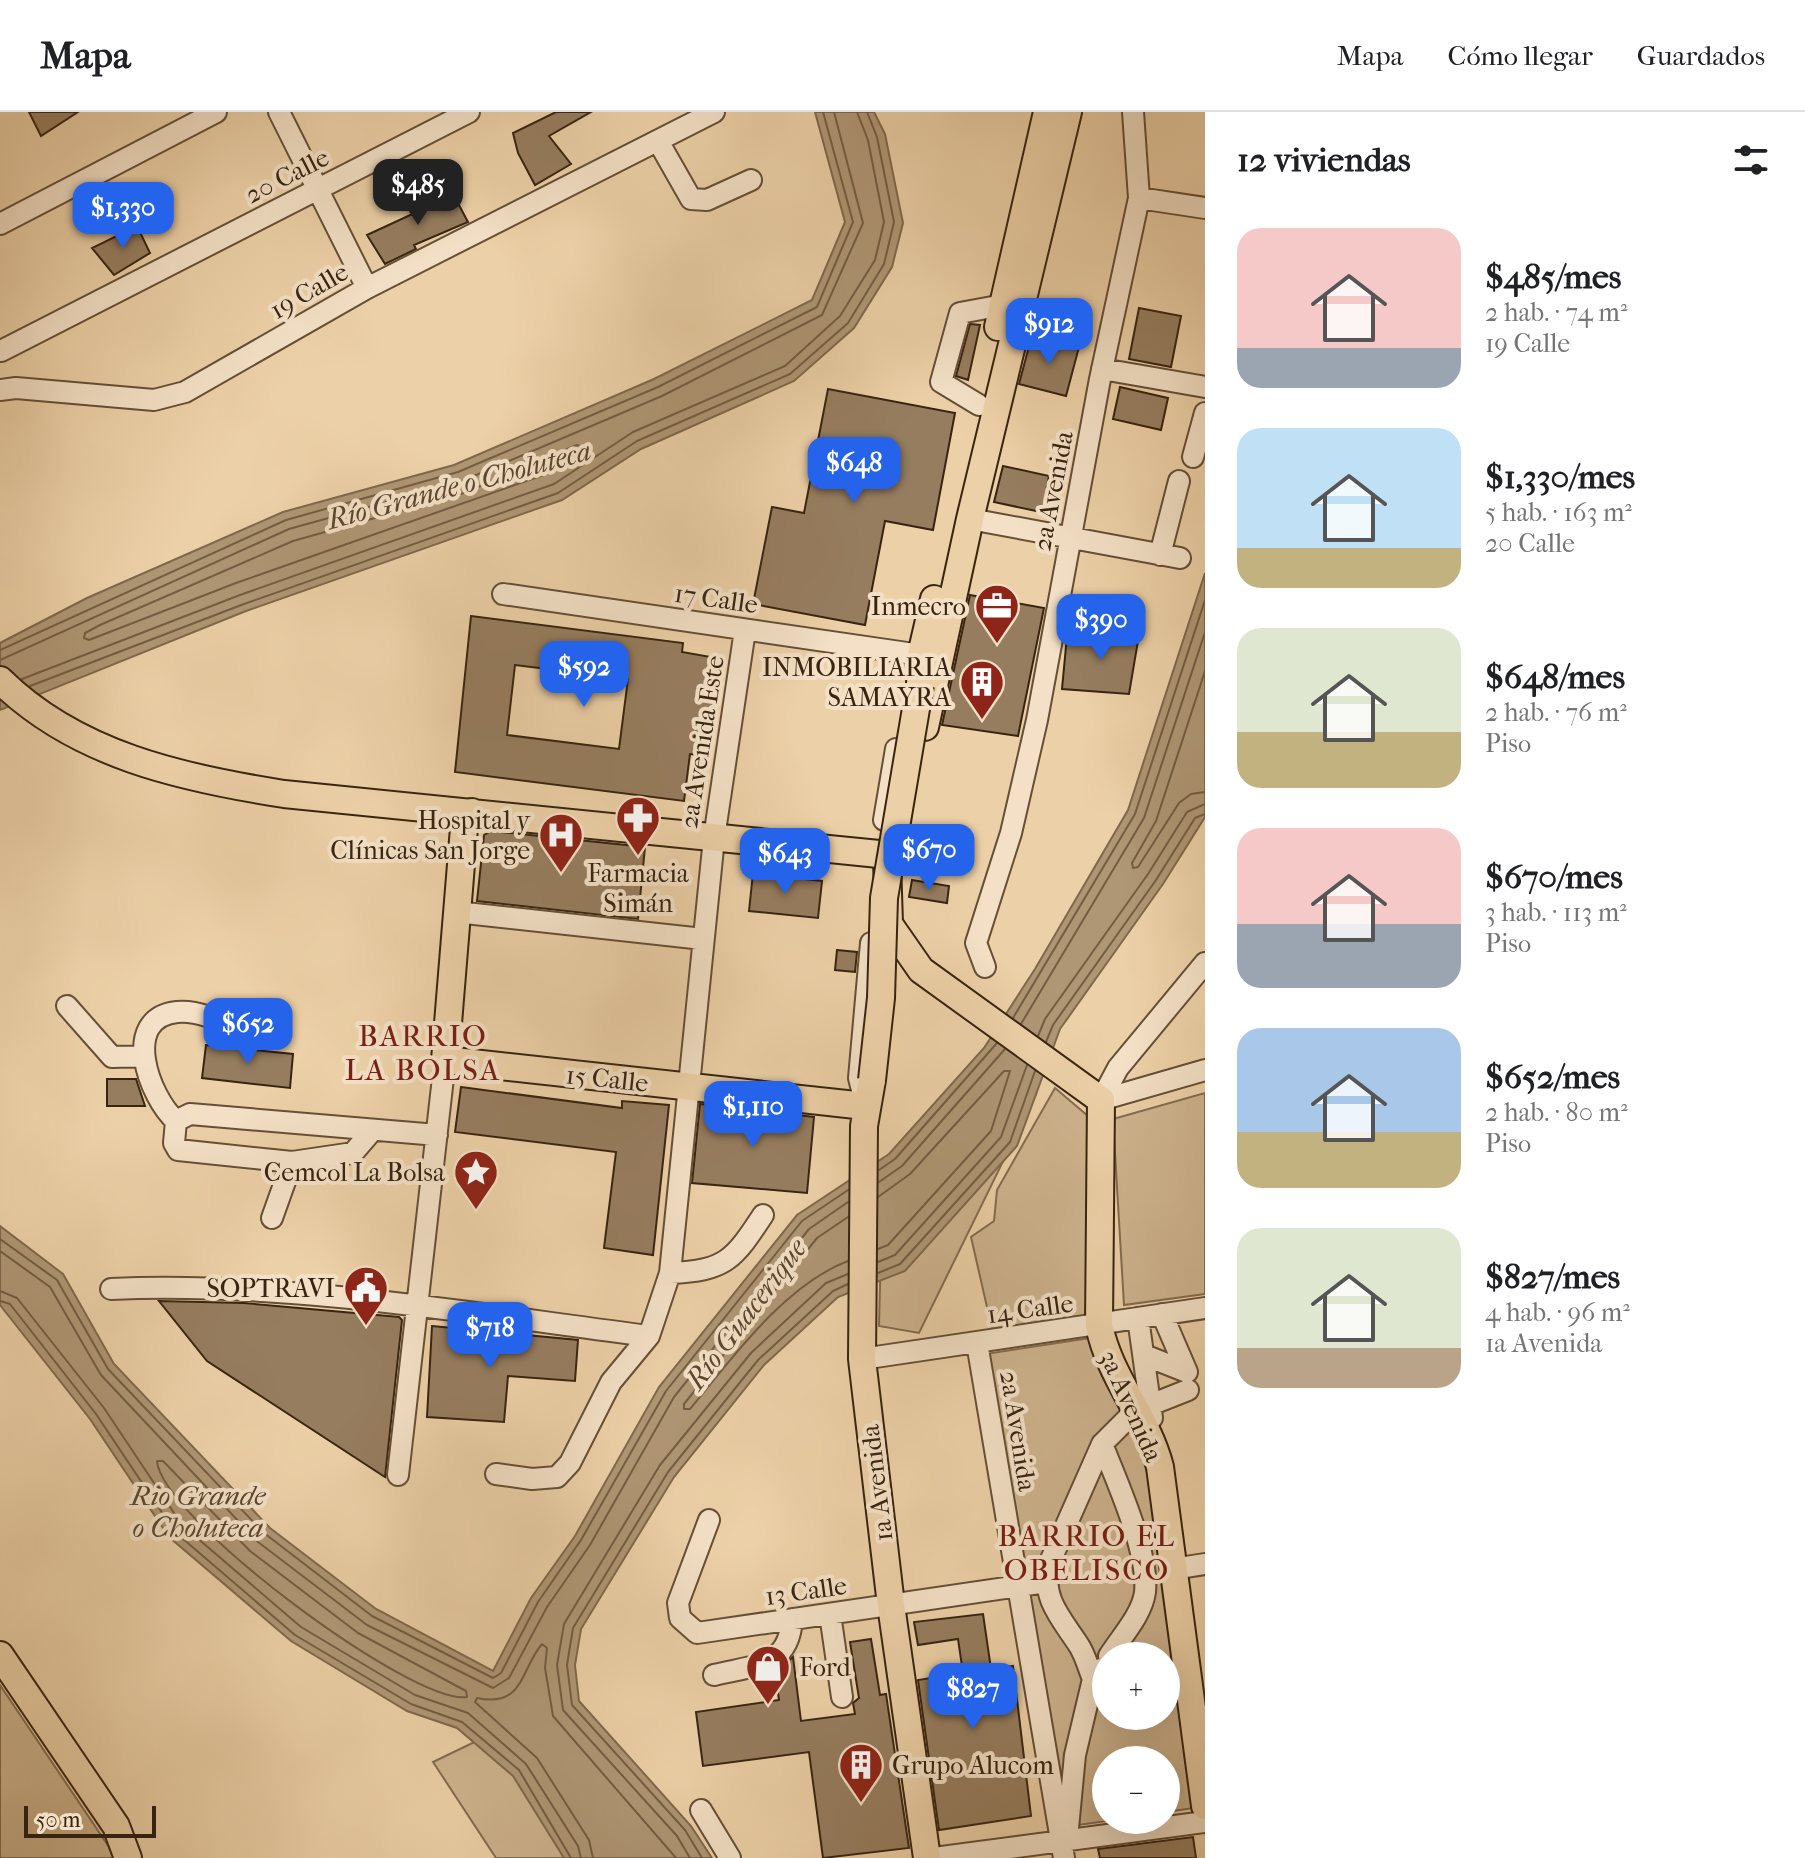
<!DOCTYPE html>
<html lang="es">
<meta charset="utf-8">
<style>
body{margin:0;font-family:"IM FELL French Canon",serif;background:#f6f6f6;color:#202124;height:100vh;display:flex;flex-direction:column;font-size:30px;white-space:nowrap}
*{box-sizing:border-box;margin:0}
p{font-size:26px;color:#757577}
.icon{flex:none;width:44px;height:44px;fill:none;stroke:currentColor;stroke-width:2;stroke-linecap:round;stroke-linejoin:round}
.map{position:relative;flex:1;overflow:hidden}
.details{display:flex;flex-direction:column;background:#fff;width:600px}
.details>*{flex:none}
.buttons{position:absolute;left:1092px;top:1530px;display:grid;gap:16px}
.buttons a{display:grid;place-items:center;width:88px;height:88px;border-radius:50%;background:#fff;box-shadow:0 8px 32px #0002;font-size:40px}
.scale{position:absolute;left:24px;bottom:20px;width:132px;box-sizing:border-box;padding-left:8px;border:4px solid #382411;border-top:0;font-size:22px;line-height:28px;white-space:nowrap;color:#382411;-webkit-text-stroke:6px #f3e0c6;paint-order:stroke}
.price{position:absolute;translate:-50% -68px;padding:0 18px;border-radius:16px;background:#2563eb;color:#fff;font-size:26px;line-height:52px;filter:drop-shadow(0 2px 4px #0008)}
.price::after{content:'';position:absolute;left:50%;top:48px;width:24px;height:18px;margin-left:-12px;background:inherit;clip-path:polygon(0 0,100% 0,50% 100%)}
.price.on{background:#222;color:#fff}
ul{padding:0;list-style:none}
li{display:flex;align-items:center;gap:24px;height:200px;padding:0 32px}
li span{display:grid;place-items:center;flex:none;width:224px;height:160px;border-radius:24px;color:#555}
li>.icon{margin-inline-start:auto}
span .icon{width:96px;height:96px;fill:#fffc;stroke-width:1}
li b{font-size:34px}
h2{display:flex;justify-content:space-between;align-items:center;height:96px;padding:0 32px;font-size:34px}
header{display:flex;align-items:center;gap:48px;box-sizing:border-box;height:112px;padding:0 40px;background:#fff;border-bottom:2px solid #e0e0e0}
header strong{font-size:38px}
nav{display:flex;gap:44px;margin-inline-start:auto;font-size:28px}
main{display:flex;flex:1;min-height:0}
.map>svg:first-child{display:block}
</style>
<header>
<strong>Mapa</strong>
<nav><a>Mapa</a><a>Cómo llegar</a><a>Guardados</a></nav>
</header>
<main>
<div class="map">
<svg width="1205" height="1746" viewBox="0 0 1205 1746">
<rect width="100%" height="100%" fill="#ecd0a7"/>
<filter id="stains"><feTurbulence type="fractalNoise" baseFrequency=".0025" numOctaves="4"/><feColorMatrix values="0 0 0 0 .2 0 0 0 0 .09 0 0 0 0 .02 0 0 0 .5 -.17"/></filter>
<radialGradient id="worn" r=".72"><stop offset=".6" stop-color="#630" stop-opacity="0"/><stop offset="1" stop-color="#630" stop-opacity=".3"/></radialGradient>
<!-- green -->
<path fill="#cdb38e" stroke="#826c50" stroke-width="2" fill-rule="evenodd" d="M1055 976 1088 1004 1092 1205 992 1217 971 1125 994 1109 997 1078Z
M1205 981V1182L1124 1193 1113 1007Z
M1036 982 919 1221 879 1214 881 1135 1007 989Z
M1110 1223 1173 1457 1194 1696 1166 1700V1648H1106V1708H1114L1071 1714 979 1243ZM1106 1544H1166V1604H1106Z
M0 1573 109 1735 113 1746H0Z
M491 1622 574 1746H496L433 1650Z"/>
<!-- water -->
<path fill="#af9674" stroke="#7f684c" stroke-width="2" d="M815 0H874L885 22 903 111 892 155 854 216 794 269 641 337 562 388 246 499 0 598V531L87 486 283 400 454 353 654 267 812 188 845 110Z
M1205 461V705L1163 772 1060 917 1017 1034 905 1159 838 1185 764 1253 674 1365 581 1517 575 1553 579 1589 691 1714 712 1746H564L513 1664 457 1616 407 1599 291 1529 169 1425 90 1307 0 1193V1114L63 1162 114 1252 270 1416 376 1497 493 1559 531 1486 575 1424 659 1275 797 1103 889 1042 984 936 1035 857 1128 698Z"/>
<g fill="none" stroke-linecap="round" stroke-linejoin="round">
<!-- shore -->
<path stroke="#745d42" stroke-width="2" d="M577 333 582 335 581 340 549 361 236 471 89 528 84 526 85 521 100 513 293 429 464 381Z
M0 538 286 408 458 360 658 275 817 195 853 110 823 0
M0 548 289 417 462 369 662 284 822 203 863 111 834 0
M1205 559 1156 709 1132 751 1133 756 1138 755 1179 691 1191 682 1205 680
M22 567 240 483 554 372 633 320 785 254 840 204 875 148 884 110 868 28 857 0
M30 574 244 492 558 381 637 329 790 262 848 211 884 152 894 110 877 25 867 0
M1013 906 1135 702 1205 488
M1021 912 1144 706 1205 520
M1038 924 1045 907 1148 762 1187 700 1205 692
M1046 930 1053 913 1156 768 1195 706 1205 702
M879 1058 895 1047 997 931
M879 1070 902 1054 1005 937
M0 1127 57 1168 108 1257 264 1421 372 1504 493 1566 501 1561 538 1490 581 1428 666 1279 802 1109 848 1078
M878 1137 888 1133 991 1019 1010 959H1004L910 1062 878 1085
M0 1139 50 1175 101 1263 258 1430 367 1513 493 1576 509 1566 547 1495 590 1433 674 1285 809 1117 848 1090
M848 1149C785 1173 732 1246 690 1297H684V1292L817 1126 848 1105
M878 1150 895 1143 1001 1025 1027 953
M878 1161 900 1152 1010 1030 1035 959
M0 1179 17 1186 104 1296 182 1413 301 1515 415 1583 468 1601 526 1652 578 1734 581 1746
M0 1189 10 1192 96 1302 175 1420 295 1523 411 1592 462 1610 519 1658 571 1746
M157 1349H163L250 1439 358 1521 466 1579 467 1585C412 1593 161 1406 157 1349Z
M593 1746 589 1728 537 1646 475 1590 477 1586C524 1596 520 1558 542 1532L547 1536 545 1556 553 1604 676 1746
M690 1746 677 1724 563 1598 557 1553 564 1512 660 1353 751 1241 826 1171 848 1162
M702 1746 685 1718 572 1593 567 1553 573 1516 668 1360 758 1248 833 1179 848 1172"/>
</g>
<!-- building -->
<path fill="#967d5f" stroke="#382411" stroke-width="2" fill-rule="evenodd" d="M29 0H78L41 24Z
M556 0H591L549 24 571 52 535 73 518 41 513 21Z
M451 78 468 110 414 133 416 137 385 152 367 123 419 99 417 95Z
M137 114 150 141 114 163 92 136Z
M1139 196 1181 204 1171 255 1129 247Z
M970 212 980 213 968 268 956 264Z
M1032 223 1079 235 1066 284 1019 272Z
M1120 275 1168 286 1161 318 1113 307Z
M828 277 955 301 933 418 885 409 865 513 753 492 772 395 804 401Z
M1003 354 1049 364 1045 385 1058 388 1055 403 994 390Z
M970 483 1044 496 1018 624 942 613Z
M471 504 683 531 682 540 722 547 705 644 690 642 684 689 455 660ZM515 553 628 567 619 637 507 623Z
M1140 517 1129 582 1062 577 1067 524Z
M491 719 645 735 638 807 477 789 484 723Z
M753 761 822 769 818 806 749 799Z
M912 768 949 774 947 791 909 785Z
M837 838 857 840 855 860 835 858Z
M206 933 293 942 290 976 202 966Z
M107 967H136L145 994H107Z
M461 975 622 996V989L669 993 653 1143 604 1136 616 1040 455 1020Z
M700 992 814 1005 807 1081 692 1071Z
M159 1189 244 1191 399 1205 402 1208 385 1365 207 1249Z
M432 1214 578 1228 575 1269 508 1264 504 1310 427 1305Z
M983 1502 991 1557 1013 1554 1031 1704 939 1718 918 1568 963 1561 958 1527 918 1533 914 1510Z
M871 1527 880 1583 886 1582 909 1736 823 1746 809 1640 703 1654 696 1600 779 1588 775 1560 793 1545 801 1609 855 1602 853 1591 859 1586 850 1530Z
M1193 1725 1196 1746H1100L1098 1737Z"/>
<g fill="none" stroke-linecap="round" stroke-linejoin="round">
<!-- minor casing -->
<g stroke="#654f36" stroke-width="24">
<path id="minor" d="M279 0 367 176
M658 29 691 87 707 88 751 68
M1139 86 1205 96
M0 112 216 0
M1 239 469 0
M1102 257 1205 275
M0 278 16 276 154 288 185 280 367 176 714 0
M979 293 941 270 960 201 1003 193
M1193 345 1205 301
M970 407 1180 446
M1160 443 1179 369
M503 482 921 543 916 556
M884 708 896 637
M456 800 703 827
M985 855 976 831 1011 721 1037 608 1100 267 1139 86 1133 0
M67 894 112 945 144 944
M864 986 859 966 871 831
M1101 988 1118 956 1205 851
M1101 988 1205 958
M176 1009C149 985 120 906 177 900 203 897 236 917 260 926
M371 1020 353 1041 292 1050 178 1038 174 1031 176 1009 190 1002 437 1023
M272 1106 292 1050
M670 1161C726 1159 734 1147 763 1103
M111 1177C285 1169 476 1202 649 1224
M1162 1202 1187 1260
M1138 1206 1152 1306
M977 1231 1064 1746
M1144 1243 1187 1260
M862 1247 1205 1196
M1102 1332C1117 1370 1149 1440 1145 1480 1142 1503 1121 1525 1109 1544
M496 1362 532 1367 557 1365 570 1351 611 1270 649 1224 670 1161 714 726 745 518
M398 1363 445 948
M709 1408 678 1491 680 1506 697 1521 1047 1470
M1173 1457 1205 1452
M830 1502 842 1585
M714 1563C754 1553 789 1556 792 1507
M1093 1567C1088 1555 1085 1542 1078 1532 1061 1506 1041 1486 1049 1452L1102 1332 1135 1299 1188 1278
M701 1698 730 1746
M1068 1716 1075 1643 1093 1567 1100 1557
M934 1746 1205 1710"/>
</g>
<!-- major casing -->
<g stroke="#382411" stroke-width="30">
<path id="major" d="M998 215 1047 0
M0 568C76 643 182 666 284 682L879 742 887 749 889 812 921 858 1101 988 1099 1213C1109 1265 1147 1304 1160 1355L1205 1694
M920 573 921 543 934 487
M925 615 970 407 1068 0
M472 700 464 716 445 948 865 994
M872 968 864 1014 862 1247 891 1493 927 1746
M0 1543 116 1714 128 1746"/>
</g>
<!-- minor -->
<use href="#minor" stroke="#f3e0c6" stroke-width="20"/>
<!-- major -->
<use href="#major" stroke="#ecd0a7" stroke-width="26"/>
<!-- major-bridge casing -->
<g stroke="#382411" stroke-width="30" stroke-linecap="butt">
<path id="major-bridge" d="M872 968 881 886 884 786 920 573"/>
</g>
<!-- major-bridge -->
<use href="#major-bridge" stroke="#ecd0a7" stroke-width="26"/>
</g>
<!-- icons -->
<defs>
<g id="office-pin" transform="scale(2.3)"><path d="M0 17L-7.5 6A9.5 9.5 0 1 1 7.5 6Z" fill="#8f2418" stroke="#f3e0c6"/><path d="M-6-3h4V-5.5h4V-3h4V5H-6ZM-1-4.5V-3h2v-1.5ZM-6 0V1H6V0Z" fill="#fff"/></g>
<g id="building-pin" transform="scale(2.3)"><path d="M0 17L-7.5 6A9.5 9.5 0 1 1 7.5 6Z" fill="#8f2418" stroke="#f3e0c6"/><path d="M-4-6H4V6H1V3H-1V6H-4ZM-2.5-4.3h1.7v1.8h-1.7ZM.8-4.3h1.7v1.8H.8ZM-2.5-1h1.7V.8h-1.7ZM.8-1h1.7V.8H.8Z" fill="#fff"/></g>
<g id="pharmacy-pin" transform="scale(2.3)"><path d="M0 17L-7.5 6A9.5 9.5 0 1 1 7.5 6Z" fill="#8f2418" stroke="#f3e0c6"/><path d="M-2-6h4v4h4v4h-4v4h-4v-4h-4v-4h4Z" fill="#fff"/></g>
<g id="hospital-pin" transform="scale(2.3)"><path d="M0 17L-7.5 6A9.5 9.5 0 1 1 7.5 6Z" fill="#8f2418" stroke="#f3e0c6"/><path d="M-5-5h3v3.5h4V-5h3V5h-3V1.5h-4V5h-3Z" fill="#fff"/></g>
<g id="sight-pin" transform="scale(2.3)"><path d="M0 17L-7.5 6A9.5 9.5 0 1 1 7.5 6Z" fill="#8f2418" stroke="#f3e0c6"/><path d="M0-6L1.8-2.2L6-1.7L2.9 1.2L3.7 5.4L0 3.3L-3.7 5.4L-2.9 1.2L-6-1.7L-1.8-2.2Z" fill="#fff"/></g>
<g id="civic-pin" transform="scale(2.3)"><path d="M0 17L-7.5 6A9.5 9.5 0 1 1 7.5 6Z" fill="#8f2418" stroke="#f3e0c6"/><path d="M-.6-6.5H3V-4.5H.6V-3L4-1V1h2V6H-6V1h2V-1L-.6-3ZM-1.2 2.5V6h2.4V2.5Z" fill="#fff"/></g>
<g id="shop-pin" transform="scale(2.3)"><path d="M0 17L-7.5 6A9.5 9.5 0 1 1 7.5 6Z" fill="#8f2418" stroke="#f3e0c6"/><path d="M-5-2.5h2.3a2.7 3.5 0 0 1 5.4 0H5L5.5 6h-11ZM-1.5-2.5h3a1.5 2.3 0 0 0-3 0Z" fill="#fff"/></g>
</defs>
<g fill-rule="evenodd">
<use href="#office-pin" x="997" y="494"/>
<use href="#building-pin" x="982" y="570"/>
<use href="#pharmacy-pin" x="638" y="706"/>
<use href="#hospital-pin" x="561" y="723"/>
<use href="#sight-pin" x="476" y="1060"/>
<use href="#civic-pin" x="366" y="1176"/>
<use href="#shop-pin" x="768" y="1555"/>
<use href="#building-pin" x="861" y="1653"/>
</g>
<g text-anchor="middle" dominant-baseline="central" stroke-width="8" stroke-linejoin="round" paint-order="stroke">
<!-- street labels -->
<g font-size="26" fill="#382411" stroke="#f3e0c6">
<text transform="translate(287 64) rotate(-27)">20 Calle</text>
<text transform="translate(309 179) rotate(-30)">19 Calle</text>
<text transform="translate(1053 379) rotate(-79)">2a Avenida</text>
<text transform="translate(716 487) rotate(8)">17 Calle</text>
<text transform="translate(702 630) rotate(-81)">2a Avenida Este</text>
<text transform="translate(607 967) rotate(6)">15 Calle</text>
<text transform="translate(1030 1197) rotate(-8)">14 Calle</text>
<text transform="translate(1131 1294) rotate(66)">3a Avenida</text>
<text transform="translate(1018 1319) rotate(81)">2a Avenida</text>
<text transform="translate(877 1371) rotate(-97)">1a Avenida</text>
<text transform="translate(806 1479) rotate(-8)">13 Calle</text>
</g>
<!-- poi labels -->
<g font-size="26" fill="#382411" stroke="#f3e0c6" text-anchor="end">
<text x="966" y="494">Inmecro</text>
<text x="951" y="555">INMOBILIARIA<tspan x="951" dy="30">SAMAYRA</tspan></text>
<text x="530" y="708">Hospital y<tspan x="530" dy="30">Clínicas San Jorge</tspan></text>
<text x="638" y="761" text-anchor="middle">Farmacia<tspan x="638" dy="30">Simán</tspan></text>
<text x="445" y="1060">Cemcol La Bolsa</text>
<text x="335" y="1176">SOPTRAVI</text>
<text x="799" y="1555" text-anchor="start">Ford</text>
<text x="892" y="1653" text-anchor="start">Grupo Alucom</text>
</g>
<!-- water labels -->
<g font-size="28" font-style="italic" fill="#5c462f" stroke="#f3e0c6">
<text transform="translate(459 373) rotate(-15)">Río Grande o Choluteca</text>
<text transform="translate(746 1202) rotate(-53)">Río Guacerique</text>
<text x="198" y="1383">Rio Grande<tspan x="198" dy="32">o Choluteca</tspan></text>
</g>
<!-- quarter labels -->
<g font-size="30" letter-spacing="2" fill="#7a1f14" stroke="#f3e0c6">
<text x="423" y="924">BARRIO<tspan x="423" dy="34">LA BOLSA</tspan></text>
<text x="1087" y="1424">BARRIO EL<tspan x="1087" dy="34">OBELISCO</tspan></text>
</g>
</g>
<rect width="100%" height="100%" filter="url(#stains)"/>
<rect width="100%" height="100%" fill="url(#worn)"/>
</svg>
<div class="buttons">
<a>+</a>
<a>−</a>
</div>
<div class="scale">50 m</div>
<b class="price on" style="left:418px;top:115px">$485</b>
<b class="price" style="left:123px;top:138px">$1,330</b>
<b class="price" style="left:1049px;top:254px">$912</b>
<b class="price" style="left:854px;top:393px">$648</b>
<b class="price" style="left:1101px;top:550px">$390</b>
<b class="price" style="left:584px;top:597px">$592</b>
<b class="price" style="left:929px;top:780px">$670</b>
<b class="price" style="left:785px;top:784px">$643</b>
<b class="price" style="left:248px;top:954px">$652</b>
<b class="price" style="left:753px;top:1037px">$1,110</b>
<b class="price" style="left:490px;top:1258px">$718</b>
<b class="price" style="left:973px;top:1619px">$827</b>
</div>
<section class="details">
<h2>12 viviendas<svg class="icon" aria-label="filters" viewBox="0 0 24 24"><path d="M4 7h16M4 17h16"/><circle cx="9" cy="7" r="2"/><circle cx="15" cy="17" r="2"/></svg></h2>
<ul>
<li><span style="background:linear-gradient(#f6c9c9 75%,#9aa5b1 0)"><svg class="icon" aria-label="home" viewBox="0 0 24 24"><path d="M3 11l9-7 9 7M6 9v11h12V9"/></svg></span><div><b>$485/mes</b><p>2 hab. · 74 m²</p><p>19 Calle</p></div></li>
<li><span style="background:linear-gradient(#bfe0f5 75%,#c2b280 0)"><svg class="icon" aria-label="home" viewBox="0 0 24 24"><path d="M3 11l9-7 9 7M6 9v11h12V9"/></svg></span><div><b>$1,330/mes</b><p>5 hab. · 163 m²</p><p>20 Calle</p></div></li>
<li><span style="background:linear-gradient(#dfe7d0 65%,#c2b280 0)"><svg class="icon" aria-label="home" viewBox="0 0 24 24"><path d="M3 11l9-7 9 7M6 9v11h12V9"/></svg></span><div><b>$648/mes</b><p>2 hab. · 76 m²</p><p>Piso</p></div></li>
<li><span style="background:linear-gradient(#f6c9c9 60%,#9aa5b1 0)"><svg class="icon" aria-label="home" viewBox="0 0 24 24"><path d="M3 11l9-7 9 7M6 9v11h12V9"/></svg></span><div><b>$670/mes</b><p>3 hab. · 113 m²</p><p>Piso</p></div></li>
<li><span style="background:linear-gradient(#a9c7e8 65%,#c2b280 0)"><svg class="icon" aria-label="home" viewBox="0 0 24 24"><path d="M3 11l9-7 9 7M6 9v11h12V9"/></svg></span><div><b>$652/mes</b><p>2 hab. · 80 m²</p><p>Piso</p></div></li>
<li><span style="background:linear-gradient(#dfe7d0 75%,#b9a48a 0)"><svg class="icon" aria-label="home" viewBox="0 0 24 24"><path d="M3 11l9-7 9 7M6 9v11h12V9"/></svg></span><div><b>$827/mes</b><p>4 hab. · 96 m²</p><p>1a Avenida</p></div></li>
</ul>
</section>
</main>
